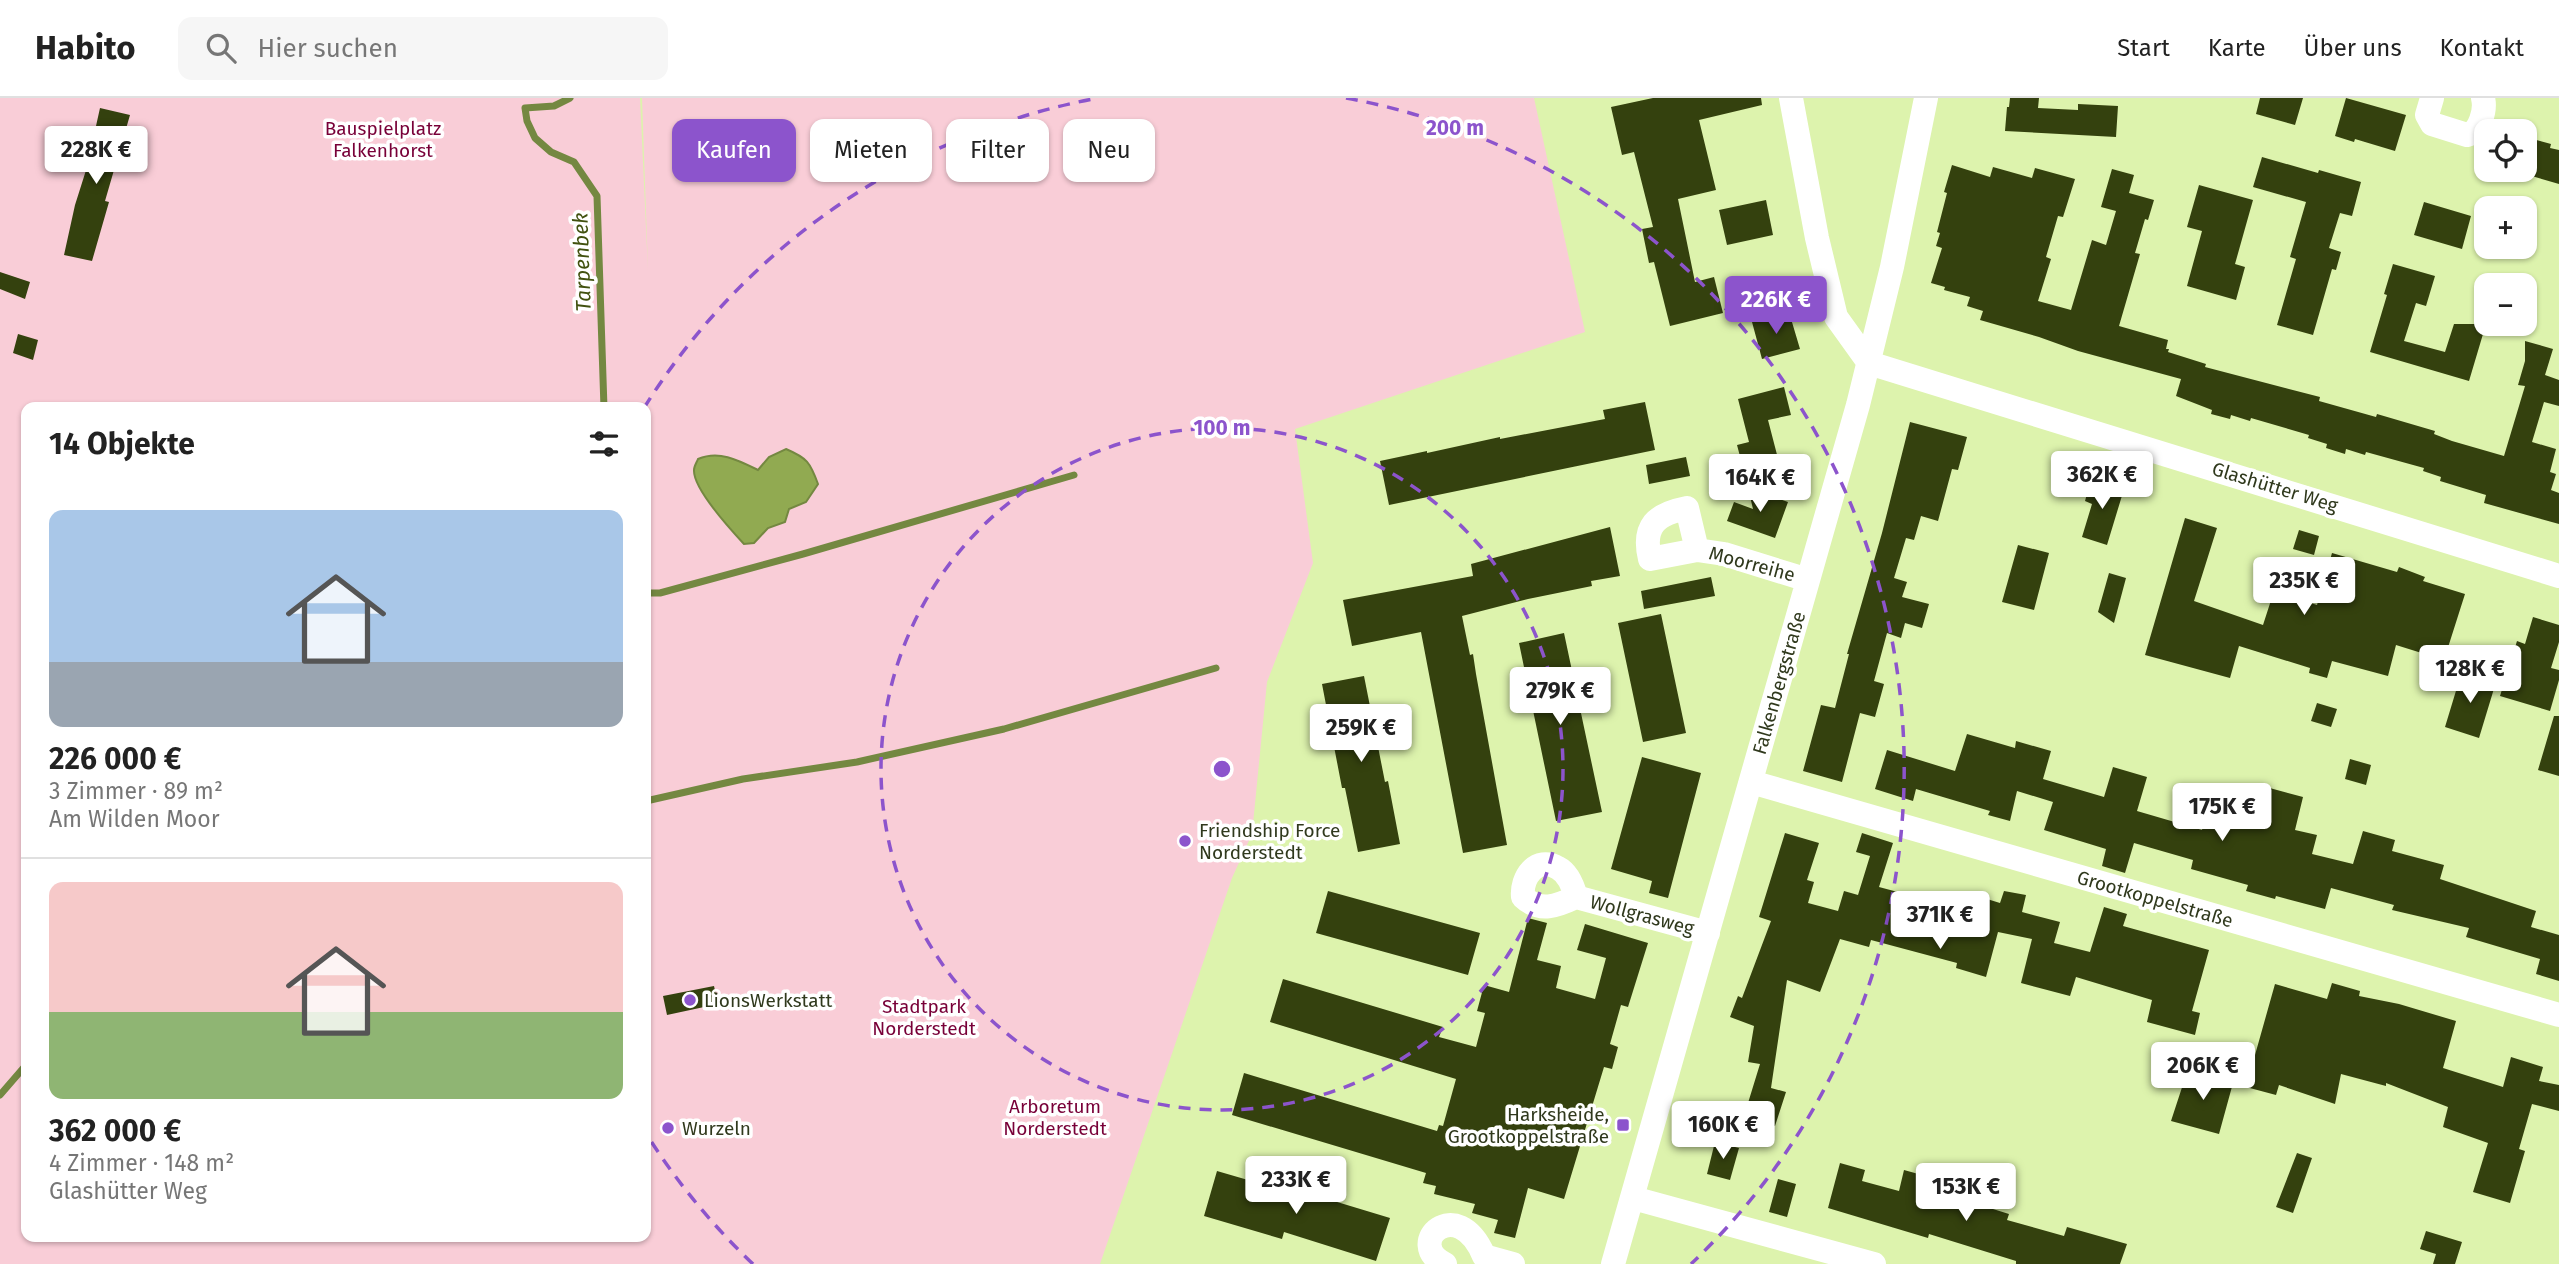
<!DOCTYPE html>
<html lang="de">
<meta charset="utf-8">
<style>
body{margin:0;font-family:"Fira Sans",sans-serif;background:#f6f6f6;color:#222;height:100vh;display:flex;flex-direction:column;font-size:26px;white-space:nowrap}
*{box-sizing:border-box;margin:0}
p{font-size:23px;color:#767676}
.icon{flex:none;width:38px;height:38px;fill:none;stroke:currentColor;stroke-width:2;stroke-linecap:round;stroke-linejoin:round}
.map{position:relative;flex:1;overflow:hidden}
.side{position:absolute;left:21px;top:304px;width:630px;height:840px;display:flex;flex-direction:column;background:#fff;border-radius:14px;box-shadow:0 2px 5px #0004}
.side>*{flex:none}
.guide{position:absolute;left:672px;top:21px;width:665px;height:63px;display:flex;gap:14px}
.controls{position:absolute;left:2474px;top:21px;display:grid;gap:14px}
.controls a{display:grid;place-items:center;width:63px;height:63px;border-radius:14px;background:#fff;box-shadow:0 2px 5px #0004;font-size:35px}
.price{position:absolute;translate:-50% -60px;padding:0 16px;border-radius:7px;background:#fff;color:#222;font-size:23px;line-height:46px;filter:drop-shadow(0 2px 4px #0008)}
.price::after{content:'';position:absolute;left:50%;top:42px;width:21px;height:16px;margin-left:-10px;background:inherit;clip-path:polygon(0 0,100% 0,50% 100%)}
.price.active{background:#8c54cc;color:#fff}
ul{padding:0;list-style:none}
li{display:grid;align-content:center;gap:14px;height:371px;padding:0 28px}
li+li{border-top:2px solid #e0e0e0}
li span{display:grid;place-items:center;height:217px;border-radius:14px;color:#555}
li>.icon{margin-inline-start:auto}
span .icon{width:126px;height:126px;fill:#fffc;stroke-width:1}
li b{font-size:30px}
h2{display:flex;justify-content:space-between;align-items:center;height:84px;padding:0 28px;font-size:30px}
.tag{padding:0 24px;border-radius:14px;background:#fff;box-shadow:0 2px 5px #0004;font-size:24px;line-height:63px}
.tag.active{background:#8c54cc;color:#fff}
header{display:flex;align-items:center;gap:42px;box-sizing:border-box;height:98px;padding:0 35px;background:#fff;border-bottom:2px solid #e0e0e0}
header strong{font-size:33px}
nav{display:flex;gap:38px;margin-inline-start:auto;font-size:24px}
.search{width:490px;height:63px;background:#f6f6f6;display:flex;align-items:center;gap:18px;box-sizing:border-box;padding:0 24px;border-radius:14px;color:#767676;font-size:26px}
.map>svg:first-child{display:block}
</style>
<header>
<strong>Habito</strong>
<div class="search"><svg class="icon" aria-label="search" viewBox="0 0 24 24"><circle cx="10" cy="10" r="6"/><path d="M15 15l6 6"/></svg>Hier suchen</div>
<nav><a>Start</a><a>Karte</a><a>Über uns</a><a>Kontakt</a></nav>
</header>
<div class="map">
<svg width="2559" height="1166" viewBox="0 0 2559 1166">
<rect width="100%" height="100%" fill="#ddf3ad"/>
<!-- green -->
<path fill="#f9cdd7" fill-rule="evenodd" d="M0 0H640L648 172 642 0H1534L1585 234 1295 331 1313 465 1267 584 1252 736 1232 780 1100 1166H0ZM26 310H646V1139H26Z"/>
<!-- water -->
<path fill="#91aa51" stroke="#748841" stroke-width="2" d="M786 351C807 360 810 364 818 386L806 404 789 411 785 424 768 430 754 445 744 446C731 432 693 390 694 372 694 368 697 364 698 361 719 352 738 362 758 372L769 359Z"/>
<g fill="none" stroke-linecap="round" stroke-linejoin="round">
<!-- stream -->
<path stroke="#748841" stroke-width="7" d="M570 0 554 8 525 10 527 23 535 40 551 54 574 64 597 98 604 310
M646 495H660L803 456 1074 377
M646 703 743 681 857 664 1004 631 1216 570
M0 997 26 967"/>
</g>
<!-- building -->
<path fill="#34410e" d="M1653 0H1761L1762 7 1699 22 1716 92 1678 101 1695 184 1714 179 1723 215 1670 228 1654 164 1649 165 1642 131 1653 129 1634 54 1622 57 1611 9Z
M2010 0H2039L2038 10 2078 12V6L2118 8 2116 39 2005 33 2007 9H2009Z
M2260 0H2303L2295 27 2256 16Z
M2346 0 2406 17 2395 53 2355 41 2354 44 2335 38Z
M100 10 130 17 105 103 109 104 92 163 64 157 75 107 100 28H96Z
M2525 39 2551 46 2550 50 2559 52V86L2525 76Z
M2262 59 2318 75 2319 72 2361 84 2352 118 2340 115 2329 150 2341 154 2336 172 2332 171 2313 237 2277 227 2296 161 2290 159 2306 104 2253 89Z
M1952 67 1990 79 1993 69 2032 80 2035 70 2075 81 2063 119 2058 118 2046 159 2051 161 2038 203 2071 212 2092 142 2106 147 2116 113 2101 109 2112 71 2134 77 2129 95 2154 102 2148 122 2145 121 2135 155 2140 156 2119 228 2168 242 2166 251H2169L2168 254 2206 266 2205 269 2320 299 2319 303 2376 319 2377 316 2435 333 2434 336 2452 343 2504 358 2525 288 2518 287 2525 263V243L2553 251 2545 277 2559 282V308L2544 304 2532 344 2556 351 2550 374 2556 376 2551 392 2559 395V426L2484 405 2486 397 2440 383 2441 379 2423 373 2424 370 2366 354 2365 357 2346 351 2345 356 2326 350 2327 346 2308 340 2309 337 2251 320 2250 323 2231 317 2230 321 2211 316 2212 312 2176 298 2181 281 2078 253 2039 239 1980 222 1983 213 1967 208 1970 199 1944 192 1945 189 1931 185 1942 150 1936 148 1940 135 1937 134 1947 95 1944 94Z
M2199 87 2253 102 2235 166 2245 169 2236 202 2187 188 2202 133 2187 129Z
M1766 102 1773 137 1727 147 1719 112Z
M2424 104 2471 118 2462 151 2414 137Z
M2393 166 2435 178 2426 208 2416 205 2404 243 2445 254 2454 226H2486L2469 283 2370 254 2387 197 2384 196Z
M0 174 30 184 25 201 0 191Z
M1789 214 1800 251 1762 261 1752 224Z
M18 236 38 242 33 262 13 255Z
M1784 289 1791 317 1768 322 1781 372 1746 381 1737 347 1749 344 1738 301Z
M1645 304 1655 352 1389 407 1380 363 1427 353V355L1500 339V341L1605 321 1603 312Z
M1910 324 1967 339 1958 372 1952 371 1938 423 1921 418 1914 442 1906 440 1894 480 1907 484 1902 499 1929 506 1922 530 1905 525 1901 540 1887 535 1874 583 1884 586 1875 619 1860 615 1842 684 1803 673 1821 607 1835 610 1849 556H1847L1882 435Z
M1686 359 1690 378 1649 386 1646 367Z
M2091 381 2124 391 2107 447 2082 439 2092 406 2085 403Z
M1748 390 1788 404 1775 440 1727 423 1734 404 1753 411Z
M2185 420 2217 430 2194 503 2263 527 2274 493 2317 507 2332 455 2397 474 2399 469 2425 479 2423 483 2465 496 2444 562 2396 547 2388 578 2332 563 2327 580 2309 575 2310 570 2239 548 2230 580 2145 557Z
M1610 429 1620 478 1591 483 1592 488 1528 501 1462 518 1470 557 1473 556 1476 576 1507 747 1463 755 1421 534 1352 548 1343 502 1473 478 1471 466Z
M2299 432 2319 438 2314 457 2293 451Z
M2018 447 2049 455 2034 512 2002 504Z
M2109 475 2126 480 2114 525 2098 514Z
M1711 479 1715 498 1644 511 1641 493Z
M1661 516 1686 635 1643 644 1618 525Z
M2533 519 2559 527V544L2551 570 2559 572V582L2550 613 2500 598 2517 543 2525 546Z
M1564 535 1602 714 1556 723 1519 545Z
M2462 573 2496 584 2479 640 2445 629Z
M1364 578 1385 684 1388 683 1400 746 1358 754 1345 690H1342L1322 586Z
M2317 605 2337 611 2331 629 2311 623Z
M2554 618H2559V678L2538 672Z
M1967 636 2015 650 2016 643 2051 653 2043 681 2104 699 2113 669 2147 679 2137 713 2202 732 2206 716 2254 729 2266 689 2303 699 2295 732 2317 737 2312 756 2353 766 2363 733 2395 742 2392 753 2444 767 2440 781 2536 813 2531 829 2559 837V883L2536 876 2540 861 2466 839 2469 830 2392 812 2394 807 2331 790 2325 811 2276 798 2275 801 2246 793 2248 787 2191 771 2193 762 2134 745 2125 775 2102 768 2106 751 2044 732 2053 704 2017 693 2010 723 1988 717 1990 713 1916 691 1913 703 1875 691 1887 652 1955 673Z
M1642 659 1701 675 1668 800 1649 795 1652 783 1611 771Z
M2350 661 2371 667 2366 687 2345 681Z
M1785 735 1819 745 1807 782 1814 784 1808 805 1838 813 1844 793 1858 797 1870 758 1856 754 1862 735 1893 745 1879 789 1969 813 1971 805 1983 810 1987 801 2000 805 2004 793 2026 797 2022 814 2060 824 2054 845 2090 854 2104 809 2127 816 2123 828 2209 852 2192 913 2200 915 2195 937 2147 924 2152 902 2076 879 2070 898 2021 885 2032 841 1998 834 1986 879 1956 870 1957 865 1871 842 1869 849 1840 841 1820 894 1787 882 1771 990 1786 994 1775 1028 1744 1018 1760 966 1748 964 1754 928 1730 919 1738 898 1742 900 1771 823 1759 819Z
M1328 793 1480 835 1468 877 1316 835Z
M1528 820 1547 825 1537 862 1561 868 1556 890 1595 901 1606 860 1577 852 1585 826 1648 845 1628 909 1621 907 1610 946 1618 949 1612 971 1604 969 1564 1101 1528 1090 1515 1140 1494 1135 1498 1122 1472 1115 1475 1106 1434 1096 1436 1088 1423 1085 1426 1075 1232 1017 1244 975 1437 1033 1439 1027 1443 1028 1456 981 1270 924 1283 881 1443 929 1439 939 1476 949 1485 915 1477 913 1484 887 1509 894Z
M2332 885 2360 893 2359 898 2399 906 2456 923 2443 970 2503 989 2511 959 2543 969 2539 983 2559 987V1013L2532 1006 2519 1051 2525 1053 2510 1105 2473 1094 2488 1045 2443 1029 2448 1009 2386 985V988L2341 976 2335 1006 2279 987 2276 997 2246 989 2275 886 2327 901Z
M714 888 718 906 667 917 663 898Z
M2188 971 2233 985 2219 1036 2171 1023Z
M1715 1044 1739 1050 1730 1082 1707 1076Z
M2297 1055 2312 1060 2293 1115 2276 1109Z
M1840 1065 1865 1072 1862 1083 1899 1093 1904 1072 1922 1077 1917 1093 1960 1106 1961 1101 2009 1116 2007 1122 2064 1138 2067 1129 2127 1146 2120 1166H2016V1163L1929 1136 1928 1140 1828 1110Z
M1217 1073 1313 1101 1314 1097 1390 1120 1376 1163 1284 1134 1282 1141 1204 1118Z
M1778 1081 1796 1086 1787 1119 1769 1114Z
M2426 1133 2462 1144 2455 1166H2433L2436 1156 2420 1151Z"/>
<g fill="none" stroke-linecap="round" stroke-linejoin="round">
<!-- minor -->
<path stroke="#fff" stroke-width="24" d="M1791 0 1817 140 1836 219 1869 265 2559 478
M2432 0 2427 17 2432 26 2467 37C2480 34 2486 12 2483 0
M1697 452 1687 410C1656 416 1642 428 1650 461L1697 452 1724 456 1808 482
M1751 684 2559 917
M1576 799C1573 788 1568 775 1558 770 1536 757 1521 780 1523 799 1540 815 1557 808 1576 799L1708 835
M1633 1100 1874 1166
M1484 1158 1513 1166
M1445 1166C1403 1146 1457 1094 1484 1158
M1613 1166 1858 307 1892 169 1926 0"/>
</g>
<!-- distance rings -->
<g fill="none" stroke="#8c54cc" stroke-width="3.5" stroke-dasharray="12 9">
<circle cx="1222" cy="671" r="341"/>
<path d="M753 1166A682 682 0 0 1 647 1037M644 310A682 682 0 0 1 1098 0M1346 0A682 682 0 0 1 1691 1166"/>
</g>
<!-- markers -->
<g fill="#8c54cc" stroke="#fff" stroke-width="2.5">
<circle cx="1185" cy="743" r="7"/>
<circle cx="690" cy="902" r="7"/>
<rect x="1616" y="1020" width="14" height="14" rx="3.5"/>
<circle cx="668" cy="1030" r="7"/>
</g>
<g text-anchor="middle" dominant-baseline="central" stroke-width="7" stroke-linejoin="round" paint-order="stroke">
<!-- park labels -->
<g font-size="19" fill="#780038" stroke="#fff">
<text x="383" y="30">Bauspielplatz<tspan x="383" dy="22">Falkenhorst</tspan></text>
<text x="924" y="908">Stadtpark<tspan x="924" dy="22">Norderstedt</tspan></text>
<text x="1055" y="1008">Arboretum<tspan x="1055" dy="22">Norderstedt</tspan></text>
</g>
<!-- street labels -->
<g font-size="19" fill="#30391d" stroke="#fff">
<text transform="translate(2275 389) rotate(17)">Glashütter Weg</text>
<text transform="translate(1752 466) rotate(15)">Moorreihe</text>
<text transform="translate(1779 585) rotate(-74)">Falkenbergstraße</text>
<text transform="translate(2155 801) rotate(16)">Grootkoppelstraße</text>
<text transform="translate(1642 817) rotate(15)">Wollgrasweg</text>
</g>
<!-- poi labels -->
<g font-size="19" fill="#30391d" stroke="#fff" text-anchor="start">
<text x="1199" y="732">Friendship Force<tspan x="1199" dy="22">Norderstedt</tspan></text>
<text x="704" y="902">LionsWerkstatt</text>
<text x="1609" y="1016" text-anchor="end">Harksheide,<tspan x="1609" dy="22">Grootkoppelstraße</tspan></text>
<text x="682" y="1030">Wurzeln</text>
</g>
<!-- water labels -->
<g font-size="21" font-style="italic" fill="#41510f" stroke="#fff">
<text transform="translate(582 164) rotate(-92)">Tarpenbek</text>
</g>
</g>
<circle cx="1222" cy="671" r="10" fill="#8c54cc" stroke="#fff" stroke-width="3.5"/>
<g font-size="21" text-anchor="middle" font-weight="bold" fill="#8c54cc" stroke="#fff" stroke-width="7" stroke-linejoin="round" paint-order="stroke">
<text x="1455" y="37">200 m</text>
<text x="1222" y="337">100 m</text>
</g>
</svg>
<div class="controls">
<a><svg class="icon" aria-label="locate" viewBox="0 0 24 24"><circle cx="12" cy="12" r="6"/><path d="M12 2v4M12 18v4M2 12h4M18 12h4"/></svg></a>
<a>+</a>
<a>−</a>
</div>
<b class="price" style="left:96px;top:88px">228K €</b>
<b class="price active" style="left:1776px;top:238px">226K €</b>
<b class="price" style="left:2102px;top:413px">362K €</b>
<b class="price" style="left:1760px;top:416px">164K €</b>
<b class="price" style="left:2304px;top:519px">235K €</b>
<b class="price" style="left:2470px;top:607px">128K €</b>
<b class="price" style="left:1560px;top:629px">279K €</b>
<b class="price" style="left:1361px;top:666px">259K €</b>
<b class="price" style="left:2222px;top:745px">175K €</b>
<b class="price" style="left:1940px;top:853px">371K €</b>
<b class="price" style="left:2203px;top:1004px">206K €</b>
<b class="price" style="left:1723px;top:1063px">160K €</b>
<b class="price" style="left:1296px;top:1118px">233K €</b>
<b class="price" style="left:1966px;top:1125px">153K €</b>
<div class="guide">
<a class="tag active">Kaufen</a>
<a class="tag">Mieten</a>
<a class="tag">Filter</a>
<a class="tag">Neu</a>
</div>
<section class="side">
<h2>14 Objekte<svg class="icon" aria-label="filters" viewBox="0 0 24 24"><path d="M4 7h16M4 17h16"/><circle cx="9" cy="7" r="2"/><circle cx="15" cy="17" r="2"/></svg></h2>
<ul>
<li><span style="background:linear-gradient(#a9c7e8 70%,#9aa5b1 0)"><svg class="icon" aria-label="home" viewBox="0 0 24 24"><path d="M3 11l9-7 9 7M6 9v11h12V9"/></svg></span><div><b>226 000 €</b><p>3 Zimmer · 89 m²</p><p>Am Wilden Moor</p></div></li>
<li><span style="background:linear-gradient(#f6c9c9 60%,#8fb573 0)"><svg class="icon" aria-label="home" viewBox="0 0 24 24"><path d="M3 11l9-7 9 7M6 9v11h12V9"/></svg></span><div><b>362 000 €</b><p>4 Zimmer · 148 m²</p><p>Glashütter Weg</p></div></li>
</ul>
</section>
</div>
